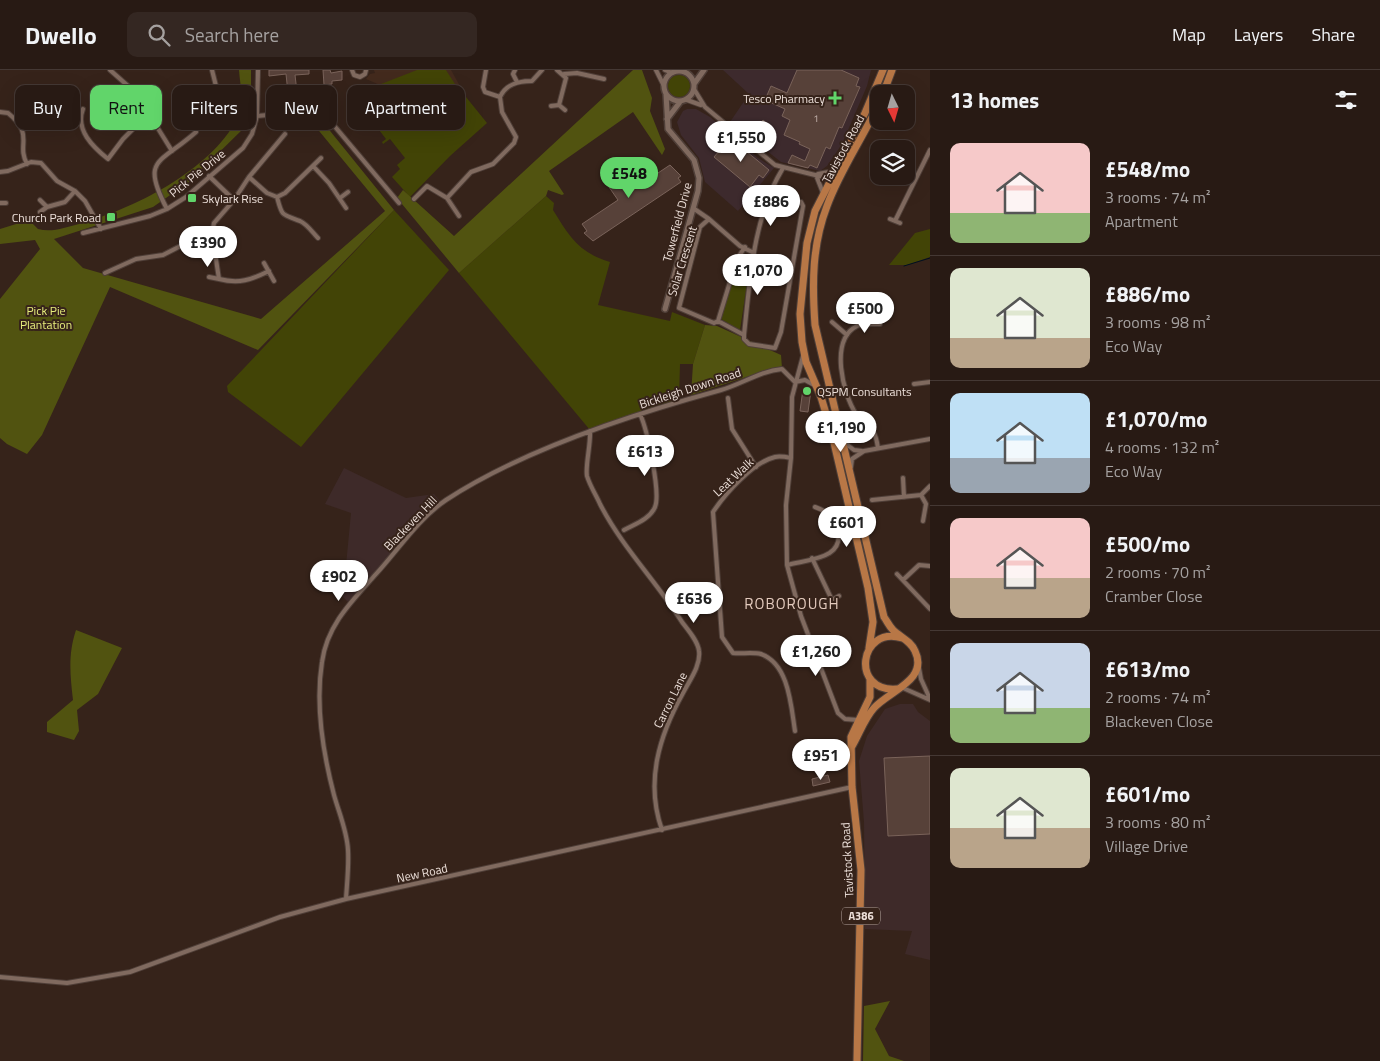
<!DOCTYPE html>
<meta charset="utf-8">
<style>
body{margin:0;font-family:"Titillium Web",sans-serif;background:#342722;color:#f1f3f6;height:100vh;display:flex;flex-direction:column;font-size:19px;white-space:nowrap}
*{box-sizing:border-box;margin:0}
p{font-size:16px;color:#a5a1a0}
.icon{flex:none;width:28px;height:28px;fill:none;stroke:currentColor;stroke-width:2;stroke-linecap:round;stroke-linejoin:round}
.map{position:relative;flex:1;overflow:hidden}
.details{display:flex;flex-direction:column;background:#281a14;width:450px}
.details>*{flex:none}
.banner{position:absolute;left:15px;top:15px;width:475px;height:45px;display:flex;gap:10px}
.needle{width:32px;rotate:175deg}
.controls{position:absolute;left:870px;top:15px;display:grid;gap:10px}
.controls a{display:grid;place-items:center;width:45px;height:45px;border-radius:10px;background:#281a14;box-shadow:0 5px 20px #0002,0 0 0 1px #443834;font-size:25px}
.price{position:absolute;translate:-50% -42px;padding:0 11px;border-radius:18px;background:#fff;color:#222;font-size:16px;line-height:32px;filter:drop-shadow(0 1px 2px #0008)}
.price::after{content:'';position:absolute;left:50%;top:30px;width:15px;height:11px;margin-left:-8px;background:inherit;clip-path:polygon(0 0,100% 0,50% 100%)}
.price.current{background:#61d56a;color:#111}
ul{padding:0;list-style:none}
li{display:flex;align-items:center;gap:15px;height:125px;padding:0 20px}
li+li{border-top:1px solid #443834}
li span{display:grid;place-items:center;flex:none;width:140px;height:100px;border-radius:10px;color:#555}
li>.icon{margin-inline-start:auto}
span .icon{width:60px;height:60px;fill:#fffc;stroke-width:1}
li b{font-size:21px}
h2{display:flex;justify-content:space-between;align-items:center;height:60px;padding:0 20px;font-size:21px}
.chip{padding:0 18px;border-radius:10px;background:#281a14;box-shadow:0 5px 20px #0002,0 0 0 1px #443834;font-size:18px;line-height:45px}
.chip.current{background:#61d56a;color:#111}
header{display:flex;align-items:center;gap:30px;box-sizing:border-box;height:70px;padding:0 25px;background:#281a14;border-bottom:1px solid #443834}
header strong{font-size:24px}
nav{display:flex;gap:28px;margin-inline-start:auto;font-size:18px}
.search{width:350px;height:45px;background:#342722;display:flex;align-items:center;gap:12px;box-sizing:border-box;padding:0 18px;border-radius:10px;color:#a5a1a0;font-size:19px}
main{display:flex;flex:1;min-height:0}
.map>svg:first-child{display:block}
</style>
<header>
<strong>Dwello</strong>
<div class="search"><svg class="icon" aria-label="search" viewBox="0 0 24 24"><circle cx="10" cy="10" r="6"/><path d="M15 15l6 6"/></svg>Search here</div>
<nav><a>Map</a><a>Layers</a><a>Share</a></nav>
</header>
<main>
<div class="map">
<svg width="930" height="991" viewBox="0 0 930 991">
<rect width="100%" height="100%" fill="#36231a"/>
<!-- commercial -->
<path fill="#3d2a2d" d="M723 0H871L867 16 842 74 827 96 820 101 781 92 730 52 749 24Z
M687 39H696L710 47 758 88 774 98 738 141 705 112 699 88 681 65 677 52 683 41Z"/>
<!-- industrial -->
<path fill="#3e2a29" d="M344 398 406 428 434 424 440 431 420 451 348 532 343 527 351 443 325 434Z
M900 634H913L918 642 930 651V890L905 884 912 861 865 859 864 752 859 691 867 666 885 639Z"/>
<!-- built -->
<path fill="#432a1d" d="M374 0H451L466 27 397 55 380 15 366 9 370 4 375 3Z"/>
<!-- green -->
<path fill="#424406" d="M417 0H446L462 25 398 53 381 14Z
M668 16a11 11 0 1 1 22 0a11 11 0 1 1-22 0Z
M466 27 487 53 450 86 410 127 392 107 400 99 397 95 405 88 390 69 383 74 382 72 386 69 373 52 369 40 390 38 398 55Z
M546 126 554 133 553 140C569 166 579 183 610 192L598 235 670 251 672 242 705 255 693 294H680L679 329 590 360 459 203Z
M394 140 449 200 301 377 228 322 227 316Z
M930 159V187L907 195H889L915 163Z
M744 184 751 187 740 260 721 249 737 195Z"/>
<!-- forest -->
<path fill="#515310" d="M239 0H251V43L245 57 189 112 153 137 54 169 83 198 261 249 385 141 315 56 318 46 394 140 258 280 110 217 42 365 27 384 7 374 0 368V229L40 179 35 170 0 174V159L29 150 38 159C52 163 66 157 79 154 133 139 210 101 237 49 245 35 240 15 239 0Z
M633 0H642L652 28 650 41 665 79 662 85 633 42 549 101 564 124 562 125 548 120 546 126 459 203 397 128 403 120 454 166Z
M705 255 717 256 781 285 782 298H774L691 325 693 294Z
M76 560 122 578 98 624 77 640 79 661 74 670 47 662V652L73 630C70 604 68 584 76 560Z
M890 931 875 959 889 986 904 991H863L864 936Z"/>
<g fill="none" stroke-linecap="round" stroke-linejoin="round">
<!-- stream -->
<path stroke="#00101f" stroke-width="1" d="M904 196 930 188"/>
</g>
<!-- building -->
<path fill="#574139" stroke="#7a635a" d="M269 0H309V4L295 5 297 22H298V36L290 37V32L275 33 274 25 288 23 286 4 269 6Z
M323 0H330L331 3 342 1V10L332 11V14L324 15Z
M797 0H841L859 8 856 16 860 17 842 58 839 57 830 79 826 77 817 98 810 95 808 98 788 93 792 85 805 91 810 79 799 74 800 72 784 65 790 50 782 46 785 39 765 30 771 16 787 23Z
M763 50 771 57 768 60 771 63 766 69 762 66 760 69 752 62Z
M730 68 769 100 763 108 759 105 750 117 714 87Z
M615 95 616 98 619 96 634 119 670 95 681 106 678 108 681 112 593 171 584 163 587 161 582 154 618 130 602 107 611 102 609 99Z
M803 319 811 320 808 342 800 341Z
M930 686V764L888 766 884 688Z
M828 705 830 712 813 716 812 709Z"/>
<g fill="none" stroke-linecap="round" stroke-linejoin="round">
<!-- minor casing -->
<g stroke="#4f3f38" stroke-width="6">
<path id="minor" d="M110 0 136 23 172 81
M212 0 217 20
M352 0 354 5 360 7 365 4 366 0
M486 0 483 17 485 22 500 27
M515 0 513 4 517 12
M656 0 664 16
M665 0 672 3
M564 4 577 3 604 9
M694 19 705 37 775 95 831 109
M687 30 701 35
M559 35 565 40
M551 36 559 35 566 8 557 0
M64 38 72 48 81 45
M83 39C75 60 93 77 108 89L123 69 148 44
M0 42 8 43C35 65 16 74 27 94
M257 46 321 40 399 133
M313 96 329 113 346 138
M0 102 8 101 31 92 41 93 57 111 75 121 85 131 101 159
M818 104 834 101
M816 105 823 123
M209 106 234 130 249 107 285 64
M249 107 267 123 277 127 285 123 321 88
M769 126 801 132 803 136 781 262 775 278 749 274 744 269V265C750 210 753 147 783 98
M277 127C282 146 281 144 300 151 307 154 313 163 318 168
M340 128 348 122
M447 128 459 146
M414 129 427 116 447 128 471 102 493 94 514 73 516 67 502 42 500 27C506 14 518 11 532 11L542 0
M40 130 47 137 65 132 75 121
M234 130 214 153 212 163 219 209C239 214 251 210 269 201
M0 133H6
M693 138 709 149
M167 139C140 88 160 94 196 62
M40 142 47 137
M890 149 900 153
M895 151 930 80
M83 163 150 146 167 139 186 127 243 78 252 64 257 46 258 0
M264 193 274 211
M105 203 136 189 163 185 200 166 212 163
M209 207 219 209
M718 251 737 189 745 177
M832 252 847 265
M744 265 718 251 714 253 679 238 700 157 709 149 740 176 754 183
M803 286 792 327 791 388 786 435 787 495 801 546 838 643 845 649 858 650
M795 312 805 310 814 315
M914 314 930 312
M728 328 732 359 756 397
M590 361C591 373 585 397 587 406 590 416 596 425 600 434 622 477 656 511 682 552 688 560 698 571 699 581 701 596 689 611 683 623 659 666 645 712 662 760
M845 373 854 380 862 381
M878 378C874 351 866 361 856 344 843 324 829 270 857 256 864 253 872 254 880 254
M791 388C786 387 779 386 775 387 753 392 725 424 713 442L722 567 733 583C741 584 753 582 761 584 789 594 791 636 795 661
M851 397 852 389 864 381 930 369
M903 408 904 427
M921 425 926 434 923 451
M872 430 921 425 930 416
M624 460C635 454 650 449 655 437 661 423 647 359 640 344
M812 488 832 530 839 526
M787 495C810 489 847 489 837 457 833 445 826 441 815 437
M897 504 930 539
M903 510 919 495 930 496
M825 534 832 530
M919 598 921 609 930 629
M903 618 930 630
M346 829C347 813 349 796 348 780 347 761 339 743 334 725 323 683 315 636 322 592 327 555 352 531 376 504 398 480 419 448 446 430 522 380 633 344 721 320 742 314 760 301 782 299L795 312
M0 907 67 913 130 902 280 847 346 829 852 717"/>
</g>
<!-- tertiary casing -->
<g stroke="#4f3f38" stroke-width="8">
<path id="tertiary" d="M664 16a15 15 0 1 1 30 0a15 15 0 1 1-30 0Z
M694 14 704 0
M667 49 680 32
M665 239 698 121 699 108 694 90 668 59 666 24"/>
</g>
<!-- trunk casing -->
<g stroke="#4f3f38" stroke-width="9">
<path id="trunk" d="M883 24 892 0
M869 578 873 552 868 518 831 360 821 327 806 292 802 272 800 244 807 173 815 141 865 43 883 0
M897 619C850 623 859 555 902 568
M851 678C859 665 864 649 874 638 889 621 929 610 915 581 911 571 900 567 893 560 889 556 887 551 884 547L815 255C812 214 812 175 827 136 840 100 863 68 879 33
M857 991 861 800 852 717 851 667 870 627V609"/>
</g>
<!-- minor -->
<use href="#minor" stroke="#806a5f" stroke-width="4"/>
<!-- tertiary -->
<use href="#tertiary" stroke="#806a5f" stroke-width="5"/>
<!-- trunk -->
<use href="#trunk" stroke="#b87746" stroke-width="7"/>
</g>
<!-- markers -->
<g fill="#61d56a" stroke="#36231a" stroke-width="2">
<path d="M832.5 20.5h5v5h5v5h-5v5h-5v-5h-5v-5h5z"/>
<rect x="187" y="123" width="10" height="10" rx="2.5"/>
<rect x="106" y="142" width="10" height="10" rx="2.5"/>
<circle cx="807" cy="321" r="5"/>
</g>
<g text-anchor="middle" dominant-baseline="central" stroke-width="4" stroke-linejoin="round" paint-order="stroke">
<!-- number labels -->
<g font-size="10" fill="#c8b8b2">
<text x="816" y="48">1</text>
</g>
<!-- shield labels -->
<rect fill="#36231a" stroke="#b6a7a0" stroke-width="1" x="842" y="837.5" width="38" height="17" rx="4"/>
<g font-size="11" font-weight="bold" fill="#ede0da">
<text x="861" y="846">A386</text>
</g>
<!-- poi labels -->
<g font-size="12" fill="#ede0da" stroke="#36231a" text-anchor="end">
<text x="825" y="28">Tesco Pharmacy</text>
<text x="202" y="128" text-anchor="start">Skylark Rise</text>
<text x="101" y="147">Church Park Road</text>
<text x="817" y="321" text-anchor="start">QSPM Consultants</text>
</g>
<!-- street labels -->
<g font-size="12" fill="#ede0da" stroke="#36231a">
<text transform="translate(843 79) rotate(-62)">Tavistock Road</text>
<text transform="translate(197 103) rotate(-39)">Pick Pie Drive</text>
<text transform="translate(677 152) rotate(-75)">Towerfield Drive</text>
<text transform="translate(682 191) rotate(-73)">Solar Crescent</text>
<text transform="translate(690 318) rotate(-18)">Bickleigh Down Road</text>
<text transform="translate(733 407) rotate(-43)">Leat Walk</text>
<text transform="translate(410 453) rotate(-46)">Blackeven Hill</text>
<text transform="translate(670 630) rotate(-64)">Carron Lane</text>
<text transform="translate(847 790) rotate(-93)">Tavistock Road</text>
<text transform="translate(422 803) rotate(-12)">New Road</text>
</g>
<!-- park labels -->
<g font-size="12" fill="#e7ee7c" stroke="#36231a">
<text x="46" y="240">Pick Pie<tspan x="46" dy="14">Plantation</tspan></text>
</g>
<!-- quarter labels -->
<g font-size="15" letter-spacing="1" fill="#e4cbbe" stroke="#36231a">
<text x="792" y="533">ROBOROUGH</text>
</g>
</g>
</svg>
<div class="controls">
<a><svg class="needle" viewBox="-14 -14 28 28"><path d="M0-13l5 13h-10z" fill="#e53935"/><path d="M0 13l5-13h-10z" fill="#a5a1a0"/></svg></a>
<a><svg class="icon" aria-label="layers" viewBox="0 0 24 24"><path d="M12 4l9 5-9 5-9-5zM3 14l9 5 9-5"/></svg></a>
</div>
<b class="price" style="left:741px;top:93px">£1,550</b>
<b class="price current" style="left:629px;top:129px">£548</b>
<b class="price" style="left:771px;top:157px">£886</b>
<b class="price" style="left:208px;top:198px">£390</b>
<b class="price" style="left:758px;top:226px">£1,070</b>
<b class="price" style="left:865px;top:264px">£500</b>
<b class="price" style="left:841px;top:383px">£1,190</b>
<b class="price" style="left:645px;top:407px">£613</b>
<b class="price" style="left:847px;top:478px">£601</b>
<b class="price" style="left:339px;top:532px">£902</b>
<b class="price" style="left:694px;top:554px">£636</b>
<b class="price" style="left:816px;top:607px">£1,260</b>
<b class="price" style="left:821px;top:711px">£951</b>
<div class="banner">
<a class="chip">Buy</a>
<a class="chip current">Rent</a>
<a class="chip">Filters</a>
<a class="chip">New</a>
<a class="chip">Apartment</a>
</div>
</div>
<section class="details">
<h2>13 homes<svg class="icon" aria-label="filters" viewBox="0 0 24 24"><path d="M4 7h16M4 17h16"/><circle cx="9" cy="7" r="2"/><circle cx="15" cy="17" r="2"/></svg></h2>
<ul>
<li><span style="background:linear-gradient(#f6c9c9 70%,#8fb573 0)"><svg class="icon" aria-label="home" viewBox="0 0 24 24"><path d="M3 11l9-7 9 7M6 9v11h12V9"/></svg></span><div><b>£548/mo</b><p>3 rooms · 74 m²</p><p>Apartment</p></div></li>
<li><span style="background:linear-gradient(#dfe7d0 70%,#b9a48a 0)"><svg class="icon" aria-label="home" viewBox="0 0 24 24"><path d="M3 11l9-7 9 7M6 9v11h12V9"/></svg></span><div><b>£886/mo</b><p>3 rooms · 98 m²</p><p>Eco Way</p></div></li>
<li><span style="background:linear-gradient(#bfe0f5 65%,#9aa5b1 0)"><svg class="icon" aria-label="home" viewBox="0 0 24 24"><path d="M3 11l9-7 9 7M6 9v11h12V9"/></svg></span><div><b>£1,070/mo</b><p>4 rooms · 132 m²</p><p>Eco Way</p></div></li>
<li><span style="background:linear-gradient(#f6c9c9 60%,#b9a48a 0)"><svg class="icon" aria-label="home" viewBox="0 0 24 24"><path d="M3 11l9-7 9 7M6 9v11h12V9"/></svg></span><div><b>£500/mo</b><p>2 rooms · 70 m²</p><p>Cramber Close</p></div></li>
<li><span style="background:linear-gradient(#c9d6e8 65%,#8fb573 0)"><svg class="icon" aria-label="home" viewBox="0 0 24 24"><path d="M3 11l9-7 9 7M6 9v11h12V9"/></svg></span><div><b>£613/mo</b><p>2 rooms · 74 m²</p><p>Blackeven Close</p></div></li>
<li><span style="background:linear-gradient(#dfe7d0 60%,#b9a48a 0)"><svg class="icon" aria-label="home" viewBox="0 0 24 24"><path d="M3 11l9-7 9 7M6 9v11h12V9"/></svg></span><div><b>£601/mo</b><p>3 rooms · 80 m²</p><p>Village Drive</p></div></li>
</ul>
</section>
</main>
